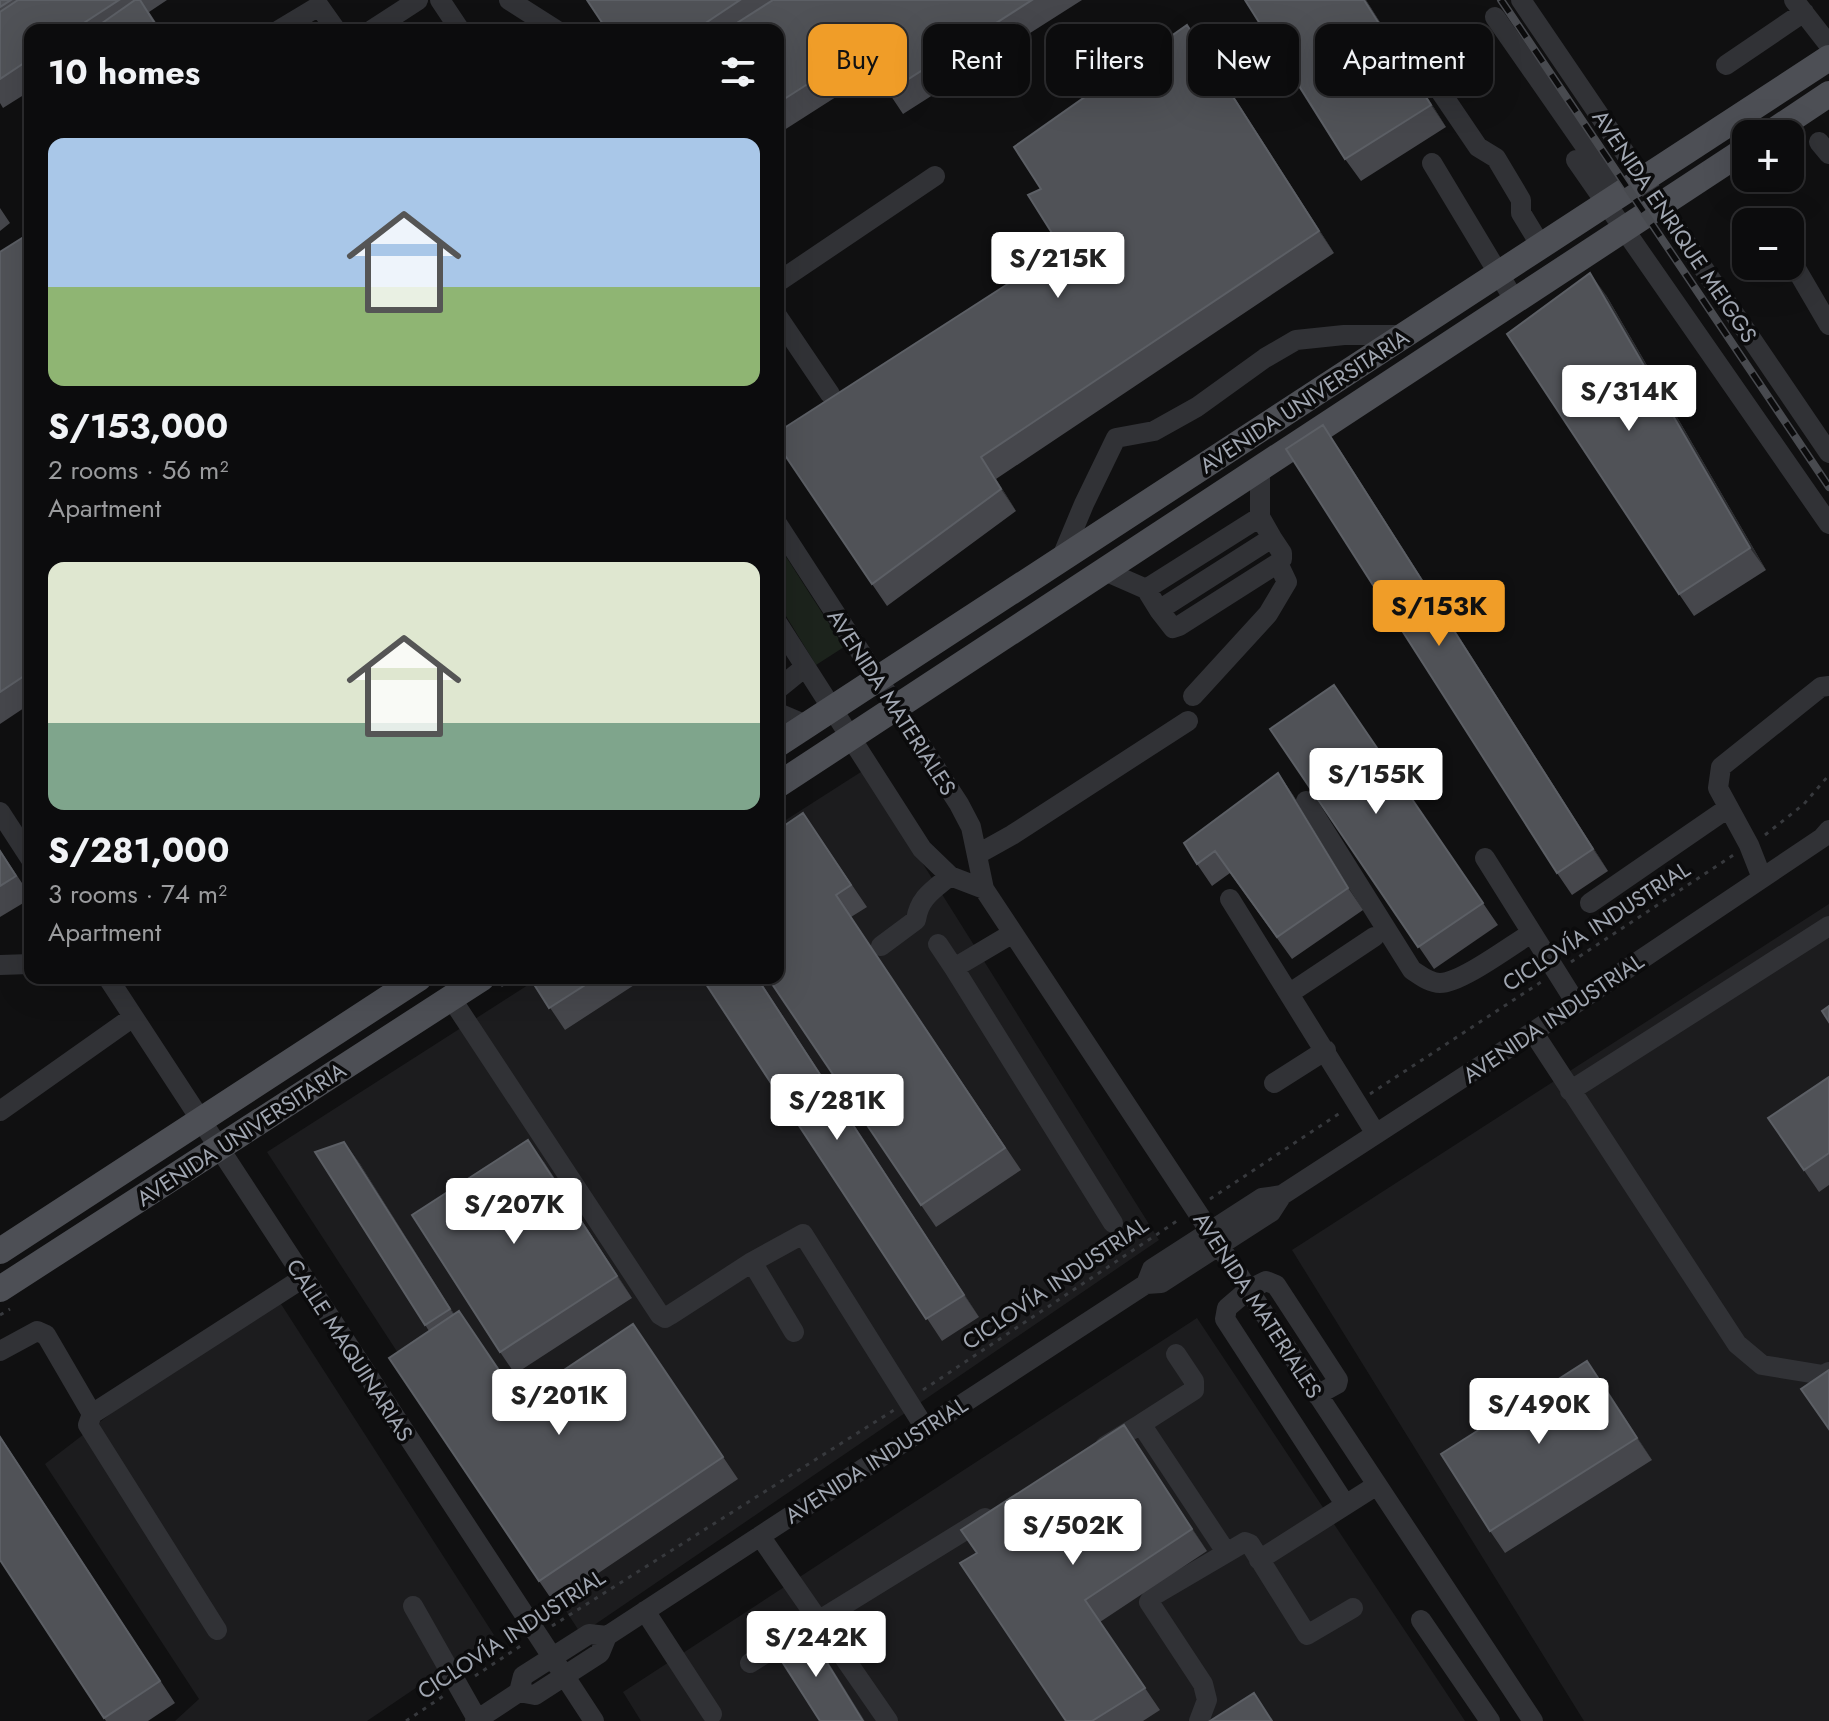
<!DOCTYPE html>
<meta charset="utf-8">
<style>
body{margin:0;font-family:Jost,sans-serif;background:#1a1a1b;color:#f1f3f6;height:100vh;display:flex;flex-direction:column;font-size:30px;white-space:nowrap}
*{box-sizing:border-box;margin:0}
p{font-size:26px;color:#9a9b9d}
.icon{flex:none;width:44px;height:44px;fill:none;stroke:currentColor;stroke-width:2;stroke-linecap:round;stroke-linejoin:round}
.map{position:relative;flex:1;overflow:hidden}
.drawer{position:absolute;left:24px;top:24px;width:760px;height:960px;display:flex;flex-direction:column;background:#0c0c0d;border-radius:16px;box-shadow:0 8px 32px #0002,0 0 0 2px #2c2c2e}
.drawer>*{flex:none}
.top-card{position:absolute;left:808px;top:24px;width:760px;height:72px;display:flex;gap:16px}
.fabs{position:absolute;left:1732px;top:120px;display:grid;gap:16px}
.fabs a{display:grid;place-items:center;width:72px;height:72px;border-radius:16px;background:#0c0c0d;box-shadow:0 8px 32px #0002,0 0 0 2px #2c2c2e;font-size:40px}
.price{position:absolute;translate:-50% -68px;padding:0 18px;border-radius:8px;background:#fff;color:#222;font-size:26px;line-height:52px;filter:drop-shadow(0 2px 4px #0008)}
.price::after{content:'';position:absolute;left:50%;top:48px;width:24px;height:18px;margin-left:-12px;background:inherit;clip-path:polygon(0 0,100% 0,50% 100%)}
.price.on{background:#f09d28;color:#111}
ul{padding:0;list-style:none}
li{display:grid;align-content:center;gap:16px;height:424px;padding:0 24px}
li span{display:grid;place-items:center;height:248px;border-radius:16px;color:#555}
li>.icon{margin-inline-start:auto}
span .icon{width:144px;height:144px;fill:#fffc;stroke-width:1}
li b{font-size:34px}
h2{display:flex;justify-content:space-between;align-items:center;height:96px;padding:0 24px;font-size:34px}
.pill{padding:0 28px;border-radius:16px;background:#0c0c0d;box-shadow:0 8px 32px #0002,0 0 0 2px #2c2c2e;font-size:28px;line-height:72px}
.pill.on{background:#f09d28;color:#111}
.map>svg:first-child{display:block}
</style>
<div class="map">
<svg width="1829" height="1721" viewBox="0 0 1829 1721">
<rect width="100%" height="100%" fill="#101011"/>
<!-- built -->
<path fill="#1c1c1e" d="M864 770 1159 1240 581 1634 267 1152 539 978H778V825Z
M1829 904V1721H1584L1292 1250Z
M272 1290 494 1635 367 1721H175L199 1699 45 1464Z
M1197 1318 1465 1721H641L623 1692Z"/>
<!-- green -->
<path fill="#1c231c" d="M778 550 783 552 844 647 816 665 778 603Z"/>
<g fill="none" stroke-linecap="round" stroke-linejoin="round">
<!-- path -->
<path stroke="#37393d" stroke-width="3" stroke-dasharray="4 6" stroke-linecap="butt" d="M1765 835 1804 804 1829 775
M1571 962 1735 854
M501 986 513 978
M1370 1094 1541 982
M1210 1199 1340 1113
M0 1315 10 1309
M923 1390 1180 1219
M552 1626 894 1410
M475 1676 522 1645
M406 1721 445 1695"/>
<!-- minor -->
<path stroke="#313236" stroke-width="20" d="M440 0 460 30
M509 0 556 30
M1521 0 1829 453
M1794 0 1829 45
M1495 17 1619 195
M279 30 319 6 336 30
M372 30 418 0
M1413 51 1478 147 1496 158 1521 200V213L1541 246
M1726 65 1804 12
M1819 142 1829 154
M1576 160 1829 524
M1432 163 1515 301
M1791 260 1829 325
M778 282 935 176
M778 317 830 394
M778 525 959 804 971 827 984 889 1533 1721
M1061 559 1084 504 1116 438 1154 431 1197 407 1265 358 1296 340 1344 335H1405
M1105 571 1146 589 1260 517V469
M1146 589 1159 610 1272 538 1260 517
M1159 610 1173 628 1179 626 1278 563 1282 559V553L1272 538
M778 624 922 849 950 876 984 889
M778 689 805 667
M1193 696 1268 614 1287 582 1278 563
M778 713 806 725
M1306 801 1412 970C1420 975 1429 983 1440 983 1461 983 1510 946 1530 934
M0 812 30 858
M978 854 1012 835 1188 721
M1485 858 1576 1003
M1762 878 1749 845 1718 788 1721 767 1821 687 1829 686
M1230 899 1376 1134
M1590 903 1728 808
M1013 933 954 968 1113 1223
M938 944 954 968
M881 946 916 920C919 898 933 890 950 876
M0 965 30 964
M108 978 594 1721
M1290 993 1374 937
M451 998 660 1315 665 1318 670 1315 752 1262 803 1234 925 1428
M1533 1032 1737 1344 1762 1365 1823 1375 1829 1372
M1274 1083 1326 1050
M1570 1091 1829 926
M0 1111 133 1017
M752 1262 794 1332
M1146 1284 1152 1269 1262 1198 1282 1195
M0 1351 37 1331 46 1335 92 1414
M1317 1395 1337 1384 1338 1380 1276 1285 1266 1281 1248 1290 1227 1308 1225 1319 1345 1504
M1141 1424 1194 1390V1381L1176 1354
M1105 1446 1141 1424 1226 1552
M760 1536 888 1721
M1259 1560 1377 1485
M413 1606 477 1719
M645 1611 712 1714
M1421 1620 1490 1721
M217 1630 88 1425 92 1414 303 1278
M750 1663 985 1518
M519 1692 523 1676 589 1634 607 1636
M475 1721 519 1692 535 1695 600 1653 607 1636 1146 1284 1161 1283 1271 1212 1282 1195 1533 1032 1822 838 1829 830
M1199 1721 1207 1700 1203 1684 1149 1602 1153 1596 1245 1542 1250 1544 1307 1635 1353 1608"/>
<!-- major -->
<path stroke="#4d4f55" stroke-width="26" d="M1769 134 1829 94
M778 744 1829 58
M778 785 1746 149
M0 1251 419 978
M0 1289 482 978"/>
<!-- rail casing -->
<g stroke="#484a4f" stroke-width="8">
<path id="rail" d="M1501 0 1829 487"/>
</g>
<!-- rail -->
<use href="#rail" stroke="#0b0b0c" stroke-width="5" stroke-dasharray="15" stroke-linecap="butt"/>
</g>
<!-- wall -->
<path fill="#46474c" d="M0 0H167L149 12 161 30H30V91L3 108 0 103Z
M587 0H1082L903 114 875 72 778 134V30H607Z
M1245 0H1366L1446 127 1361 181 1345 159Z
M1202 47 1334 253 996 479 1016 511 887 606 872 584 1062 249 1041 189Z
M0 208 10 223 0 231Z
M30 233V704L0 724V252Z
M1606 295 1766 570 1694 616 1679 594Z
M1338 447 1608 871 1572 895 1557 873Z
M1334 685 1498 925 1434 969 1270 729Z
M1278 773 1293 795 1363 910 1292 959 1230 873 1212 886 1197 864Z
M803 813 867 907 851 917 1021 1170 936 1227 921 1205Z
M0 850 30 895V899L0 917Z
M530 978H645L565 1030Z
M702 978H758L979 1317 942 1341Z
M1829 1077V1185L1819 1192 1768 1118Z
M344 1142 360 1164 454 1314 520 1400 633 1324 738 1479 554 1603 539 1581 429 1331 315 1152Z
M544 1162 632 1298 515 1374 500 1352Z
M1587 1361 1652 1460 1505 1553 1490 1531Z
M1124 1425 1207 1551 1100 1622 1160 1710 1143 1721H1066L977 1553Z
M0 1436 175 1703 148 1721H106L0 1560Z"/>
<!-- shaded-wall -->
<path fill="#2c2d30" d="M1364 0H1366L1446 127 1431 105Z
M1187 25 1202 47 1334 253 1319 231Z
M1590 273 1606 295 1766 570 1750 548Z
M1323 425 1338 447 1608 871 1593 849Z
M981 457 996 479 1016 511 1001 489Z
M1278 773 1293 795 1363 910 1348 888Z
M757 978H758L979 1317 964 1295Z
M528 1140 544 1162 632 1298 617 1276Z
M344 1142 360 1164 465 1331 450 1309Z
M1587 1361 1603 1383 1652 1460 1637 1438Z
M1124 1425 1139 1447 1207 1551 1192 1529Z
M0 1436 175 1703 0 1437Z
M805 1627 820 1649 865 1721H863Z"/>
<!-- building -->
<path fill="#505257" stroke="#5c5f65" stroke-width="2" d="M0 0H11L0 7Z
M18 0H119L73 30H30V59L0 79V12Z
M135 0H140L159 30H101L98 26Z
M587 0H740L695 30H607Z
M773 0H1032L888 92 861 50 778 103V30H726Z
M1245 0H1364L1431 105 1345 159Z
M1187 25 1319 231 981 457 1001 489 872 584 778 445V432L1062 249 1028 195 1041 189 1014 147Z
M30 233V672L0 692V252Z
M1590 273 1750 548 1679 594 1507 334Z
M1323 425 1593 849 1557 873 1286 449Z
M1334 685 1483 903 1418 947 1270 729Z
M1278 773 1348 888 1277 937 1215 851 1197 864 1184 843Z
M803 813 851 885 836 895 1005 1148 921 1205 768 978H778V830Z
M0 851 16 876 0 886Z
M530 978H596L549 1008Z
M702 978H757L964 1295 926 1319Z
M1829 1006V1022L1822 1011Z
M1829 1077V1153L1804 1170 1768 1118Z
M528 1140 617 1276 500 1352 412 1215Z
M344 1142 450 1309 425 1325 315 1152Z
M459 1311 519 1400 633 1324 723 1457 539 1581 389 1358Z
M1587 1361 1637 1438 1490 1531 1441 1454Z
M1829 1370V1429L1801 1389Z
M1124 1425 1192 1529 1085 1600 1145 1688 1092 1721H1066L960 1563 977 1553 961 1530Z
M0 1437 160 1681 104 1718 0 1560Z
M805 1627 863 1721H820L774 1649Z
M1254 1693 1272 1721H1210Z"/>
<g text-anchor="middle" dominant-baseline="central" stroke-width="7" stroke-linejoin="round" paint-order="stroke">
<!-- street labels -->
<g font-size="22" fill="#a1a7b2" stroke="#0b0b0c">
<text transform="translate(1675 226) rotate(56)">AVENIDA ENRIQUE MEIGGS</text>
<text transform="translate(1304 401) rotate(-33)">AVENIDA UNIVERSITARIA</text>
<text transform="translate(892 702) rotate(57)">AVENIDA MATERIALES</text>
<text transform="translate(1596 926) rotate(-33)">CICLOVÍA INDUSTRIAL</text>
<text transform="translate(1553 1018) rotate(-34)">AVENIDA INDUSTRIAL</text>
<text transform="translate(241 1134) rotate(-33)">AVENIDA UNIVERSITARIA</text>
<text transform="translate(1055 1283) rotate(-34)">CICLOVÍA INDUSTRIAL</text>
<text transform="translate(1258 1305) rotate(57)">AVENIDA MATERIALES</text>
<text transform="translate(350 1350) rotate(57)">CALLE MAQUINARIAS</text>
<text transform="translate(876 1460) rotate(-33)">AVENIDA INDUSTRIAL</text>
<text transform="translate(511 1634) rotate(-33)">CICLOVÍA INDUSTRIAL</text>
</g>
</g>
</svg>
<div class="fabs">
<a>+</a>
<a>−</a>
</div>
<b class="price" style="left:1058px;top:300px">S/215K</b>
<b class="price" style="left:1629px;top:433px">S/314K</b>
<b class="price on" style="left:1439px;top:648px">S/153K</b>
<b class="price" style="left:1376px;top:816px">S/155K</b>
<b class="price" style="left:837px;top:1142px">S/281K</b>
<b class="price" style="left:514px;top:1246px">S/207K</b>
<b class="price" style="left:559px;top:1437px">S/201K</b>
<b class="price" style="left:1539px;top:1446px">S/490K</b>
<b class="price" style="left:1073px;top:1567px">S/502K</b>
<b class="price" style="left:816px;top:1679px">S/242K</b>
<div class="top-card">
<a class="pill on">Buy</a>
<a class="pill">Rent</a>
<a class="pill">Filters</a>
<a class="pill">New</a>
<a class="pill">Apartment</a>
</div>
<section class="drawer">
<h2>10 homes<svg class="icon" aria-label="filters" viewBox="0 0 24 24"><path d="M4 7h16M4 17h16"/><circle cx="9" cy="7" r="2"/><circle cx="15" cy="17" r="2"/></svg></h2>
<ul>
<li><span style="background:linear-gradient(#a9c7e8 60%,#8fb573 0)"><svg class="icon" aria-label="home" viewBox="0 0 24 24"><path d="M3 11l9-7 9 7M6 9v11h12V9"/></svg></span><div><b>S/153,000</b><p>2 rooms · 56 m²</p><p>Apartment</p></div></li>
<li><span style="background:linear-gradient(#dfe7d0 65%,#7fa58c 0)"><svg class="icon" aria-label="home" viewBox="0 0 24 24"><path d="M3 11l9-7 9 7M6 9v11h12V9"/></svg></span><div><b>S/281,000</b><p>3 rooms · 74 m²</p><p>Apartment</p></div></li>
</ul>
</section>
</div>
